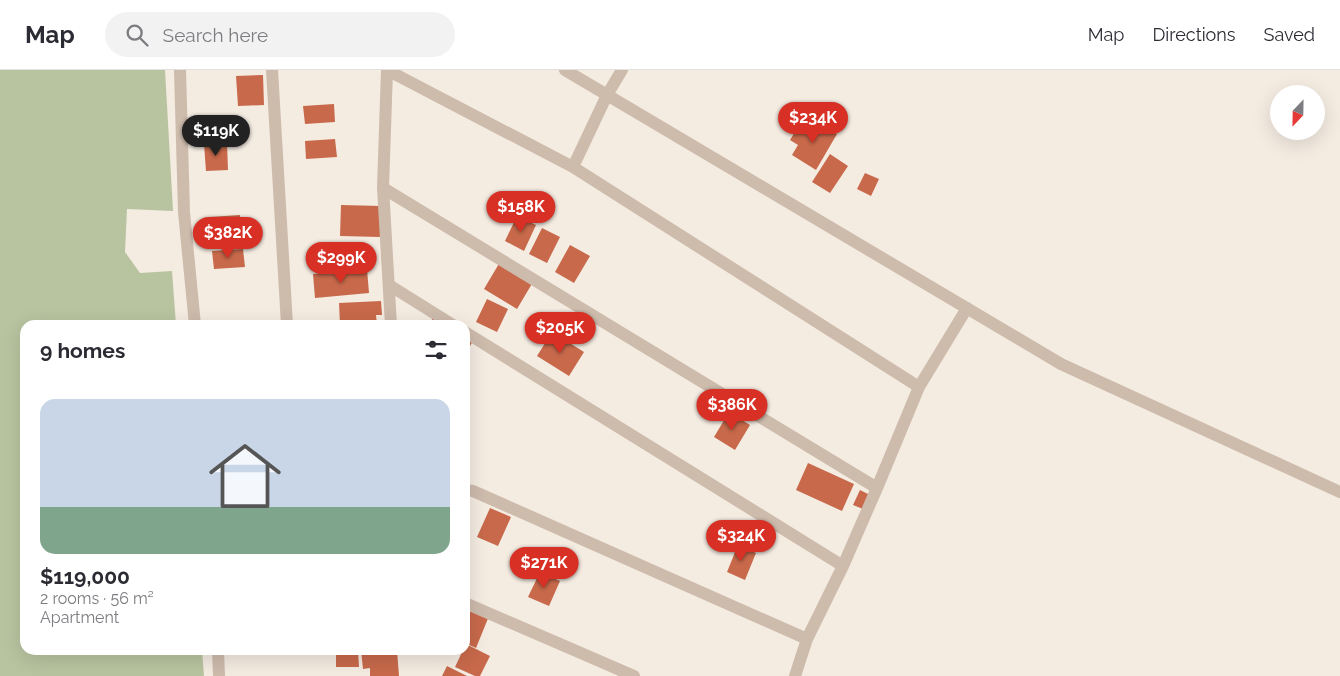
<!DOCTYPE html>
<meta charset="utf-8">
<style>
body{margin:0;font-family:Raleway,sans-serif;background:#f2f2f3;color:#2b2b33;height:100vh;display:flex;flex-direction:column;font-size:19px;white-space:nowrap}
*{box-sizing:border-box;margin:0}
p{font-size:16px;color:#7c7c81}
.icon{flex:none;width:28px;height:28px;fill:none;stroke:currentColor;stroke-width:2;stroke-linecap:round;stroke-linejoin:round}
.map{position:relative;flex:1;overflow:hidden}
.panel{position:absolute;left:20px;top:250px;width:450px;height:335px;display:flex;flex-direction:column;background:#fff;border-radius:15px;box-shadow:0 5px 20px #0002}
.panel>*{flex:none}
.needle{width:32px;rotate:202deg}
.fabs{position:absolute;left:1270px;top:15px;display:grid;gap:10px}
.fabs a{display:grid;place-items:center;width:55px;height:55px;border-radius:50%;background:#fff;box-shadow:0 5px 20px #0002;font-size:25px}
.price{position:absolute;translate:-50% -42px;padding:0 11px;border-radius:18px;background:#d93025;color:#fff;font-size:16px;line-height:32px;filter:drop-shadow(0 1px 2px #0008)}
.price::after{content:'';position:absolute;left:50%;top:30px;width:15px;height:11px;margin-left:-8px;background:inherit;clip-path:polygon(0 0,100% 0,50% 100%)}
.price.current{background:#222;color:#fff}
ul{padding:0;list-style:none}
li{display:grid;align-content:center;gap:10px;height:265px;padding:0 20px}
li+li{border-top:1px solid #e1e1e2}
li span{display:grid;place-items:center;height:155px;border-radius:15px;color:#555}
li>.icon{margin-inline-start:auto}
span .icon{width:90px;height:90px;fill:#fffc;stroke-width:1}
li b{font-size:21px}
h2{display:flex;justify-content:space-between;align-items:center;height:60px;padding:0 20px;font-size:21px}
header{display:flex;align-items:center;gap:30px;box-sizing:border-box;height:70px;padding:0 25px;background:#fff;border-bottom:1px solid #e1e1e2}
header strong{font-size:24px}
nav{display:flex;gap:28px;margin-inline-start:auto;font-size:18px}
.search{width:350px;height:45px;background:#f2f2f3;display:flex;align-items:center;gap:12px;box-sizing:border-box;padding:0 18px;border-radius:28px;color:#7c7c81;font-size:19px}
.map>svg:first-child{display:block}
</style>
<header>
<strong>Map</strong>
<div class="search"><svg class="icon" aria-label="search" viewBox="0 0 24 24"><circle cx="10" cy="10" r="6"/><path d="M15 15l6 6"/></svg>Search here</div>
<nav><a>Map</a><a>Directions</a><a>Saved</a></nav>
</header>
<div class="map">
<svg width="1340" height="606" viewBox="0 0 1340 606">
<rect width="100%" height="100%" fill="#f4ebe1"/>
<!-- green -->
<path fill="#b8c4a0" d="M0 0H165L173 141 127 139 125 182 140 203 172 201 176 255H25V580H202L204 606H0Z"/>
<!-- building -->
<path fill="#c8694b" d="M263 5 264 35 238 36 236 6Z
M334 34 335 52 305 54 303 36Z
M813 50 837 64 816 100 792 85 798 75 790 70 799 55 807 60Z
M335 69 337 87 306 89 305 71Z
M227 73 228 100 206 101 204 74Z
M830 84 848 96 830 123 812 112Z
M865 103 879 109 871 126 857 119Z
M341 135 381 136 380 167 340 166Z
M240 145 241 163 211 165 209 147Z
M517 146 536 155 524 181 505 171Z
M542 158 560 167 547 193 529 184Z
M570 175 590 186 574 213 555 202Z
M243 179 245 197 214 199 212 181Z
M500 192 533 212 517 239 484 219Z
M367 199 369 223 315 228 313 204Z
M487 229 508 239 497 262 476 252Z
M381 231 382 245H376L377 255H340L339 233Z
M434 246 450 255H429Z
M552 262 584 282 569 306 537 286Z
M465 264 474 269 465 285Z
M729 342 750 355 735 380 714 367Z
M808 393 854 414 842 441 796 420Z
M860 420 870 425 863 439 853 435Z
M490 438 511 447 498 476 477 467Z
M738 475 756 483 745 510 727 502Z
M540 502 560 511 549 536 528 527Z
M468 538 489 546 476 578 465 573V546Z
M466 574 490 586 480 606H475L455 597 463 580H465Z
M336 580H358L359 597H336Z
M361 580H397L399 606H370V598L363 599Z
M447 596 467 606H442Z"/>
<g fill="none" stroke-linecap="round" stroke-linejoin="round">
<!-- minor -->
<path stroke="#cdbbac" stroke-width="12" d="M180 0 184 142 195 255
M272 0 287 255
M387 0 573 97 919 317
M387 0 383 118 391 255
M565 0 1061 294 1340 422
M573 97 607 25 622 0
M383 118 877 418
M389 215 453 255
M465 262 843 496
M465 420 473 421 807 569
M465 533 634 606
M218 580 219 606
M795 606 807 569 843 496 877 418 919 317 967 238"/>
</g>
</svg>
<div class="fabs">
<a><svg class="needle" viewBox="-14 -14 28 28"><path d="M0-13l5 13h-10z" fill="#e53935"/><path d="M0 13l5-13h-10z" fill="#7c7c81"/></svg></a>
</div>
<b class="price" style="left:813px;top:74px">$234K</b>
<b class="price current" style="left:216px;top:87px">$119K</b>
<b class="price" style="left:521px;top:163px">$158K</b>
<b class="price" style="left:228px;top:189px">$382K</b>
<b class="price" style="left:341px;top:214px">$299K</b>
<b class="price" style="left:560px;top:284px">$205K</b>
<b class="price" style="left:732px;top:361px">$386K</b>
<b class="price" style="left:741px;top:492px">$324K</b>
<b class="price" style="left:544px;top:519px">$271K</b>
<section class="panel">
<h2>9 homes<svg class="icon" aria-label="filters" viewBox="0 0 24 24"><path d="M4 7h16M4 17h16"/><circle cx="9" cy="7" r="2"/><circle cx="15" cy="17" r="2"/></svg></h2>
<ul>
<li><span style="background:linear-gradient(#c9d6e8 70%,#7fa58c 0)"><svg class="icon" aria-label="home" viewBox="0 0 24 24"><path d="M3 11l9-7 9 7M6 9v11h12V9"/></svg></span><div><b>$119,000</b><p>2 rooms · 56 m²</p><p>Apartment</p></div></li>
</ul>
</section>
</div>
